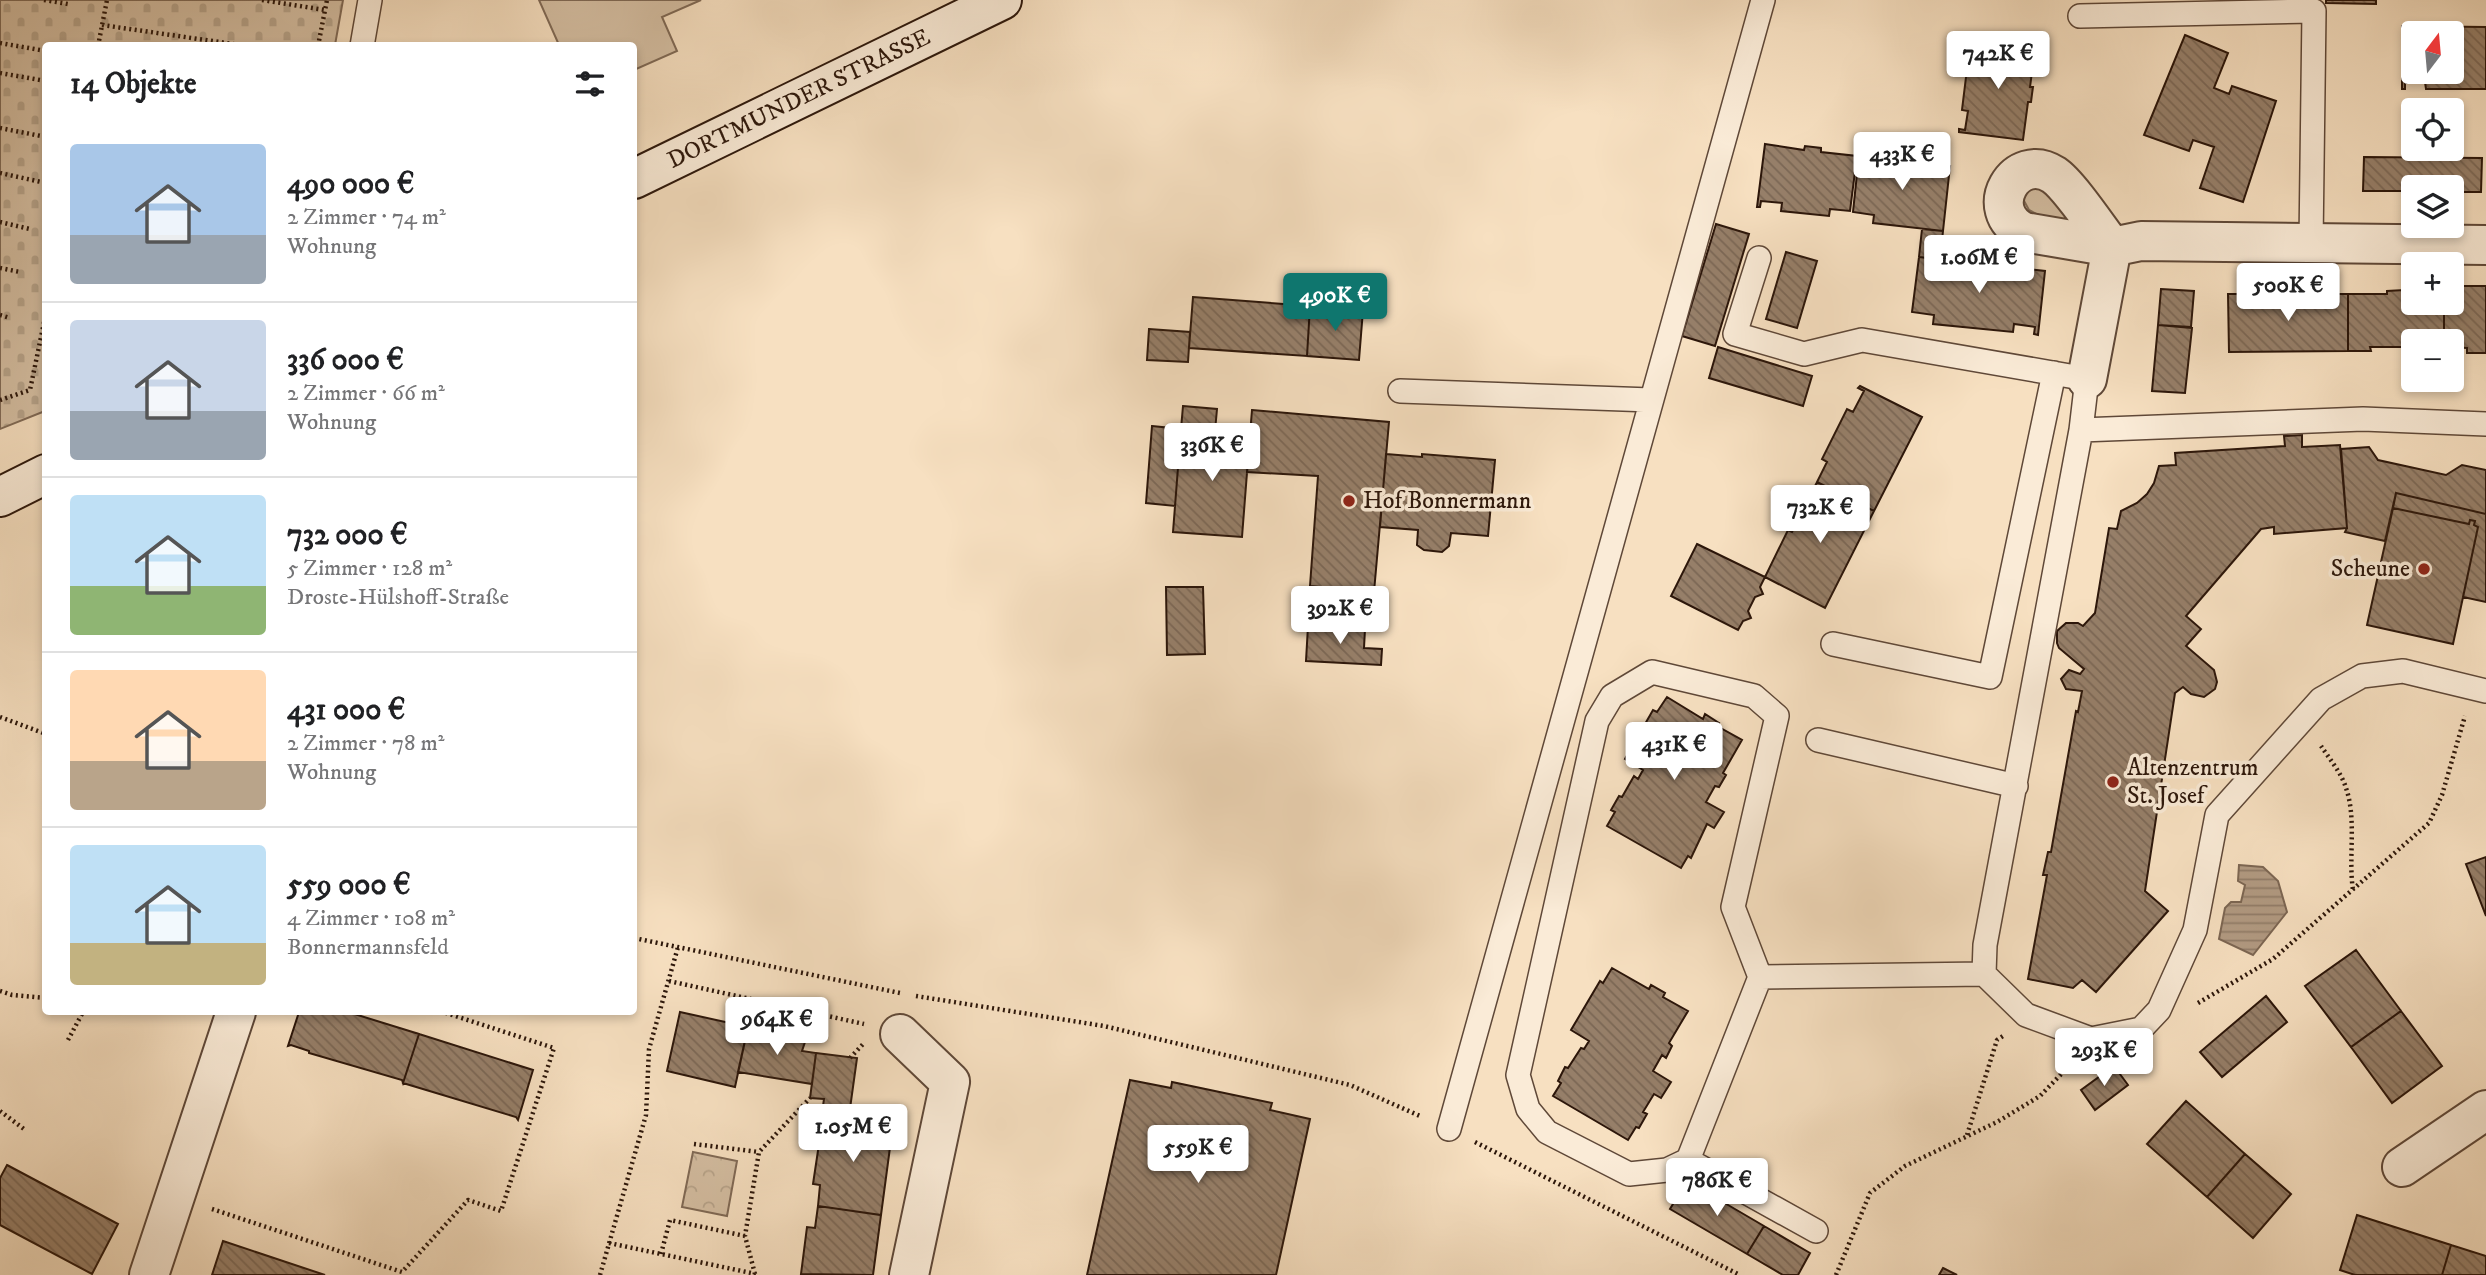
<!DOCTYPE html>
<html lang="de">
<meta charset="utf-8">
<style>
body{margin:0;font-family:"IM FELL DW Pica",serif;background:#f2f2f2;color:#202124;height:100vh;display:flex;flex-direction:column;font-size:26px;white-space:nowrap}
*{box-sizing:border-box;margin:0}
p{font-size:23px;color:#757577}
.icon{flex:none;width:38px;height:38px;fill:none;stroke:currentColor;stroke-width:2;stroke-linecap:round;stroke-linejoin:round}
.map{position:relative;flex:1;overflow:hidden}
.sheet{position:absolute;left:42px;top:42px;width:595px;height:973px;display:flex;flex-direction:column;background:#fff;border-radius:7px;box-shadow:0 4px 10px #0003}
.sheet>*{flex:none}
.needle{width:46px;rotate:16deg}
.controls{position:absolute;left:2401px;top:21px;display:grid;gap:14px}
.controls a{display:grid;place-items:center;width:63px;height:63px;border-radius:7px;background:#fff;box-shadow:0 4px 10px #0003;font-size:35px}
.price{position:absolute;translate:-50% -60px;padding:0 16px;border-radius:7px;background:#fff;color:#222;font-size:23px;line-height:46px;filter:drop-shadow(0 2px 4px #0008)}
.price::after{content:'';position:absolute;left:50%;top:42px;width:21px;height:16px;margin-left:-10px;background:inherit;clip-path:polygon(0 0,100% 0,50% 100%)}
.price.current{background:#0f766e;color:#fff}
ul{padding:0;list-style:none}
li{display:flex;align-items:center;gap:21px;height:175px;padding:0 28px}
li+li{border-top:2px solid #e0e0e0}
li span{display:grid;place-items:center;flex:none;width:196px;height:140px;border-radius:7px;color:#555}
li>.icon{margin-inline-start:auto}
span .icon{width:84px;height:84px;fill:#fffc;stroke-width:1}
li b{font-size:30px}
h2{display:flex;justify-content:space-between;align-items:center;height:84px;padding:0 28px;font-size:30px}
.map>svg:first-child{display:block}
</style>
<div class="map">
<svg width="2486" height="1275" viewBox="0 0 2486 1275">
<defs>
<pattern id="cemetery-stones" width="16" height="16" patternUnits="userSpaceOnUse" patternTransform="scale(1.75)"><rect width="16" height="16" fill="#d4bea2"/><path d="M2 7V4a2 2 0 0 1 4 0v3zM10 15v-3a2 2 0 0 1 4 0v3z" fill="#b6a38a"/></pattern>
<pattern id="park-crowns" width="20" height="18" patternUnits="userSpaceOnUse" patternTransform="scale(1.75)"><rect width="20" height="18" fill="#d4bea2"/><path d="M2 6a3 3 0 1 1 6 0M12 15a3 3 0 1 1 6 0" fill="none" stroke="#b6a38a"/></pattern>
<pattern id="water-rules" width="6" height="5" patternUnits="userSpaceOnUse" patternTransform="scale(1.75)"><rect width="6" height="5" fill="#b29b83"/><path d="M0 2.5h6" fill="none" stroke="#917d69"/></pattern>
<pattern id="building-back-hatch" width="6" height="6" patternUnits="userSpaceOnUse" patternTransform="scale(1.75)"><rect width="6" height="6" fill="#967f69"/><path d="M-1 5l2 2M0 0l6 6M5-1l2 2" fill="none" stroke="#7b6755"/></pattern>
</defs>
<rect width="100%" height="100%" fill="#f7e0c1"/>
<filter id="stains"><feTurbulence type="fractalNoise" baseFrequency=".00286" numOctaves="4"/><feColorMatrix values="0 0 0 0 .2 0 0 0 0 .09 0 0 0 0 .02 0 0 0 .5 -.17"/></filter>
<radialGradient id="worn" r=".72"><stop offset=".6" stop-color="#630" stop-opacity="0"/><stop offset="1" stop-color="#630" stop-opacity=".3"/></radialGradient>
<!-- grass -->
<path fill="#d4bea2" stroke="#806a56" stroke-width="2" d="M539 0H701L662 17 677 51 634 70V46L559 45Z
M2028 188H2040L2071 219 2067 230 2029 210 2023 199Z"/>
<!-- cemetery -->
<path fill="url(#cemetery-stones)" stroke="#806a56" stroke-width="2" d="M0 0H343L335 45 46 46 45 411 0 429Z"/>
<!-- park -->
<path fill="url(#park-crowns)" stroke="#806a56" stroke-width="2" d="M693 1152 737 1161 727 1216 682 1207Z"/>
<!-- water -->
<path fill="url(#water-rules)" stroke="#7c6653" stroke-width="2" d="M2239 865 2263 867 2278 881 2287 912 2253 955 2219 939 2225 908 2231 902H2241L2245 885 2238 881Z"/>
<!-- building -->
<path fill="url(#building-back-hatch)" stroke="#2c160a" stroke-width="2" fill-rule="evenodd" d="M2326 0H2376V4L2326 3Z
M2402 26 2486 27V89H2426L2425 82 2405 83V89H2402ZM2413 33H2452V72H2413Z
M2185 35 2228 53 2214 88 2229 94 2232 86 2276 101 2243 202 2200 188 2214 147 2193 140 2189 151 2144 135Z
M1978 41 2035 49 2030 87H2033L2032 94 2031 102H2028L2023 140 1959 132V129L1965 130 1968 111 1962 110 1968 61 1975 62Z
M1765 144 1804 150 1805 146 1821 148V152L1857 156 1850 211 1830 209 1829 216 1781 211 1782 203 1761 201 1760 207H1757Z
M1859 155 1896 160 1897 157 1911 158V161L1950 166 1943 231 1873 223 1874 215 1853 212Z
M2364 157 2482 158 2481 192H2452V187H2413V191H2363Z
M1716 224 1749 234 1715 346 1682 336Z
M1922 229 1943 231 1940 260 1919 257Z
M1786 252 1817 261 1797 328 1766 319Z
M1919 257 2045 271 2038 335 2034 334 2035 327 2014 324 2013 332 1933 324 1934 315 1912 312Z
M2452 286H2486V353H2467V348L2452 347V341H2444V303H2452Z
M2161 289 2194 291 2191 327 2158 325Z
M2404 290 2403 294H2413V303H2444V341H2413V347H2370L2371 351H2348V294H2387V291Z
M2283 291H2297V294H2348V351L2229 352 2228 294H2283Z
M1193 297 1310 306 1307 356 1189 348Z
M1310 306 1363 310 1359 360 1307 356Z
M2158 325 2192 328 2185 393 2152 391Z
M1149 329 1190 332 1188 362 1147 360Z
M1718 347 1812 376 1803 406 1709 378Z
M1860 386 1922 417 1874 511 1817 482 1827 462 1822 459 1847 409 1853 412 1864 391 1858 388Z
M1183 406 1217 409 1215 431 1181 429Z
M1252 410 1389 422 1374 592 1310 586 1318 476 1247 472Z
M1152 426 1181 429 1175 506 1146 503Z
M1181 429 1250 434 1242 537 1173 532Z
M2302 435V447L2340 445 2347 528 2274 534V527L2261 529 2186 616 2201 629 2186 646 2214 670 2217 682 2215 689 2204 697 2191 694 2183 687 2175 693 2145 891 2168 911 2096 992 2082 980 2073 988 2028 979 2047 875H2043L2048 852H2051L2076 711 2078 712 2082 691 2066 689 2061 679 2069 670 2080 674 2084 669 2059 648 2057 643V631L2066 623H2078L2083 626 2095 613 2109 528 2117 529 2121 511 2137 503 2147 494 2154 483 2159 466 2176 465 2175 453 2285 446 2284 436Z
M2369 447 2378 460 2446 475 2462 465 2486 470V514L2396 493 2385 541 2345 532 2347 528 2341 449Z
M1386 454 1422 457V454L1495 460 1488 536 1451 533 1449 546 1442 552 1424 550 1417 545 1418 530 1380 527Z
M1817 482 1874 511 1825 608 1765 577 1788 530 1792 532Z
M2396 493 2486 514V602L2463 597 2478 527 2474 525 2475 521 2470 520 2469 524 2393 508Z
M2393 508 2469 524 2470 520 2475 521 2474 525 2478 527 2453 644 2367 625Z
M1697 544 1765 577 1760 587 1763 594 1755 597 1748 611 1751 618 1743 621 1738 630 1671 596Z
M1166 587H1203L1205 654 1167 655Z
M1308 626 1365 629 1364 648 1382 649 1381 665 1306 661Z
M1667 697 1703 719 1705 714 1719 723 1717 726 1742 740 1723 773 1726 775 1719 787 1715 786 1706 802 1724 812 1714 828 1707 824 1691 858 1688 856 1681 868 1607 826 1615 812 1611 810 1619 796 1622 797 1634 776 1638 779 1643 770 1625 759 1653 710 1657 712Z
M2486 857V916L2466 864Z
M2356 950 2401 1011 2351 1047 2305 986Z
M1612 968 1649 989 1651 985 1665 993 1663 997 1688 1011 1669 1043 1672 1046 1666 1058 1662 1055 1653 1071 1671 1082 1661 1098 1654 1094 1643 1112 1647 1114 1639 1128 1636 1127 1628 1140 1553 1096 1561 1083 1558 1081 1565 1067 1568 1068 1581 1048 1584 1049 1589 1041 1571 1030 1600 981 1603 983Z
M2266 996 2287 1022 2222 1077 2200 1052Z
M2401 1011 2442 1066 2392 1103 2351 1047Z
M299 1012H348L419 1034 403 1083 402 1080 309 1053V1051L291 1045 288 1046Z
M680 1012 748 1027 735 1087 667 1071Z
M748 1027 806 1039 802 1051 816 1053 812 1084 738 1072Z
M419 1034 533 1070 518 1120 516 1117 403 1083Z
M816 1053 857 1058 849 1116 822 1113 824 1099 810 1098Z
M2114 1066 2128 1085 2095 1110 2081 1090Z
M1130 1080 1171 1088 1172 1082 1272 1103 1270 1110 1310 1119 1276 1275H1087Z
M2186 1101 2245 1154 2207 1197 2147 1144Z
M822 1113 893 1125 881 1215 818 1206 820 1185 813 1184 819 1144 826 1145 828 1129 820 1128Z
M2245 1154 2291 1194 2253 1238 2207 1197Z
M7 1165 118 1224 92 1274 0 1225V1178Z
M1687 1181 1764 1226 1747 1254 1670 1209Z
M818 1206 881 1215 873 1275 801 1274 807 1227 815 1228Z
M2357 1215 2451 1245 2442 1275H2355L2340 1270Z
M1764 1226 1810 1253 1798 1275H1783L1747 1254Z
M223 1241 325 1275H212Z
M2451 1245 2486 1256V1275H2442Z
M1943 1268 1957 1275H1939Z"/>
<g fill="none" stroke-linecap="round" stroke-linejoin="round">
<!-- lane casing -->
<g stroke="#5f4838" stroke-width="26">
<path id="lane" d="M2080 16 2314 11 2311 243
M362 46 370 0
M1759 258 1735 334 1804 354 1862 340 2087 379 2081 430 1985 945 1984 974 2026 1015 2091 1039 2141 1029 2159 1010 2195 930 2217 815 2321 699 2362 676 2403 671 2486 691
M1400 391 1651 400
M2081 430 2363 419 2486 424
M1833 644 1990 677 2054 373
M1818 740 2016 786
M1760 977 1984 974
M1449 1129 1763 0
M1688 1160 1667 1170 1629 1174 1547 1132 1528 1109 1518 1075 1597 721 1612 696 1652 672 1754 696 1777 716 1733 907 1760 977 1688 1160 1816 1231"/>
</g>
<!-- street casing -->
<g stroke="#5f4838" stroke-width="42">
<path id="street" d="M2087 379 2112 247C2099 230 2069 185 2054 175 2016 150 1980 210 2024 232L2112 247 2141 241 2486 245
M900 1034 950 1082 909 1275
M2402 1167 2486 1110
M149 1275 236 1012"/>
</g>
<!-- secondary casing -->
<g stroke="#2c160a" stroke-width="42">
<path id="secondary" d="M634 179 1002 0
M0 497 46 474"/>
</g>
<!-- path -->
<path stroke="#2c160a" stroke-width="4.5" stroke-dasharray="2 3.5" stroke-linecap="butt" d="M44 0 68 4
M262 0 325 10
M102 25 247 46
M0 43 46 51
M98 46 107 0
M318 46 327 0
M0 73 46 81
M0 128 46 137
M0 173 46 183
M0 222 30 229
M0 268 20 272
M0 315 10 318
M0 400 30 390 46 313
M0 717 46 734
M2321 746C2329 758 2342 774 2346 788 2357 820 2348 857 2353 890
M634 938 900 993
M669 981 864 1024
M0 991 12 995 46 998
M916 996 1104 1026 1350 1085 1420 1116
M2198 1003 2273 959 2429 823 2442 795 2465 716
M68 1040 83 1012
M850 1058 864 1043
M0 1111 24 1129
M1967 1135 1997 1040 2003 1036
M1475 1142 1740 1275
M694 1144 759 1152
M212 1209 402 1272 468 1200 501 1211 554 1048 443 1012
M609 1243 756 1274
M661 1254 670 1220 745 1236
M755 1274 745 1236 759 1152 810 1098
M600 1275 646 1115 649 1049 678 947
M1836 1275 1870 1193 1905 1166 1997 1122 2040 1096 2070 1065"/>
<!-- lane -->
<use href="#lane" stroke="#faebd7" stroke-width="23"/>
<!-- street -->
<use href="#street" stroke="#faebd7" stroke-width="38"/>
<!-- secondary -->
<use href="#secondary" stroke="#faebd7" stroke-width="38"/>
</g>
<!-- markers -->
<g fill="#8f2418" stroke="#faebd7" stroke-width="2.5">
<circle cx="1349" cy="501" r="7"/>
<circle cx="2424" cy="569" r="7"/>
<circle cx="2113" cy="782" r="7"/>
</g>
<g text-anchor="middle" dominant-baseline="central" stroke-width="7" stroke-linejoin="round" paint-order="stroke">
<!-- street labels -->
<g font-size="24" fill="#2c160a" stroke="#faebd7">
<text transform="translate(799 99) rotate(-26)">DORTMUNDER STRASSE</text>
</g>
<!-- poi labels -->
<g font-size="24" fill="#2c160a" stroke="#faebd7" text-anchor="start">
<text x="1363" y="501">Hof Bonnermann</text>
<text x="2410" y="569" text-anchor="end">Scheune</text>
<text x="2127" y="768">Altenzentrum<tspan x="2127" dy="28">St. Josef</tspan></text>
</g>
</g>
<rect width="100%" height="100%" filter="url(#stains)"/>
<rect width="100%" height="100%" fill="url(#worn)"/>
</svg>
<div class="controls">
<a><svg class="needle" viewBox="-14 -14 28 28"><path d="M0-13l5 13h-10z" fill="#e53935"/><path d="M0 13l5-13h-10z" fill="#757577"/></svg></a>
<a><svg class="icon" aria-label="locate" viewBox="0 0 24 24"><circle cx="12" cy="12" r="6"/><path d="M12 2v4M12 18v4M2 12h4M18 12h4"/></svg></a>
<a><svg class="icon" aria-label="layers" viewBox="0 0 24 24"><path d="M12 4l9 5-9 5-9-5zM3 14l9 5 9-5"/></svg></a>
<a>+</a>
<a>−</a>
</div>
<b class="price" style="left:1998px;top:91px">742K €</b>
<b class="price" style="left:1902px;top:192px">433K €</b>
<b class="price" style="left:1979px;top:295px">1.06M €</b>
<b class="price" style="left:2288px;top:323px">500K €</b>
<b class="price current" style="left:1335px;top:333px">490K €</b>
<b class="price" style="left:1212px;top:483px">336K €</b>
<b class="price" style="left:1820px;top:545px">732K €</b>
<b class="price" style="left:1340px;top:646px">392K €</b>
<b class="price" style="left:1674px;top:782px">431K €</b>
<b class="price" style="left:777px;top:1057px">964K €</b>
<b class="price" style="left:2104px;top:1088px">293K €</b>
<b class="price" style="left:853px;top:1164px">1.05M €</b>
<b class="price" style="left:1198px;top:1185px">559K €</b>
<b class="price" style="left:1717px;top:1218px">786K €</b>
<section class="sheet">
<h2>14 Objekte<svg class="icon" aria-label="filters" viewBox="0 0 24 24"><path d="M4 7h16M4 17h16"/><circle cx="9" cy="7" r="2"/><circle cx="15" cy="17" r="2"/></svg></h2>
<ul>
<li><span style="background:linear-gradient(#a9c7e8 65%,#9aa5b1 0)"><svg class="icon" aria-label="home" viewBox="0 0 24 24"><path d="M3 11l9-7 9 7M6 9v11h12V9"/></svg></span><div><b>490 000 €</b><p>2 Zimmer · 74 m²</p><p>Wohnung</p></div></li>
<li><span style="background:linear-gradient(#c9d6e8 65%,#9aa5b1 0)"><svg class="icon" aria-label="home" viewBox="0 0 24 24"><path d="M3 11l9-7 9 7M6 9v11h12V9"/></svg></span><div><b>336 000 €</b><p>2 Zimmer · 66 m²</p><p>Wohnung</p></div></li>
<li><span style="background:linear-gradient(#bfe0f5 65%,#8fb573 0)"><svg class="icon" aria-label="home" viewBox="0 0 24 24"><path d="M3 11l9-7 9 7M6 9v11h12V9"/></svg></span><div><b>732 000 €</b><p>5 Zimmer · 128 m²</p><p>Droste-Hülshoff-Straße</p></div></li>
<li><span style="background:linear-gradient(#ffd9b3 65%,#b9a48a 0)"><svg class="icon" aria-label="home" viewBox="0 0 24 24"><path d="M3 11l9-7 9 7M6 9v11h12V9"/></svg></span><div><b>431 000 €</b><p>2 Zimmer · 78 m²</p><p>Wohnung</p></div></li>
<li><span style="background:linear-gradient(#bfe0f5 70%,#c2b280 0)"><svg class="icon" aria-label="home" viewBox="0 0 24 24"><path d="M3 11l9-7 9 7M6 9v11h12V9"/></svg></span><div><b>559 000 €</b><p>4 Zimmer · 108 m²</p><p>Bonnermannsfeld</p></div></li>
</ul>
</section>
</div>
